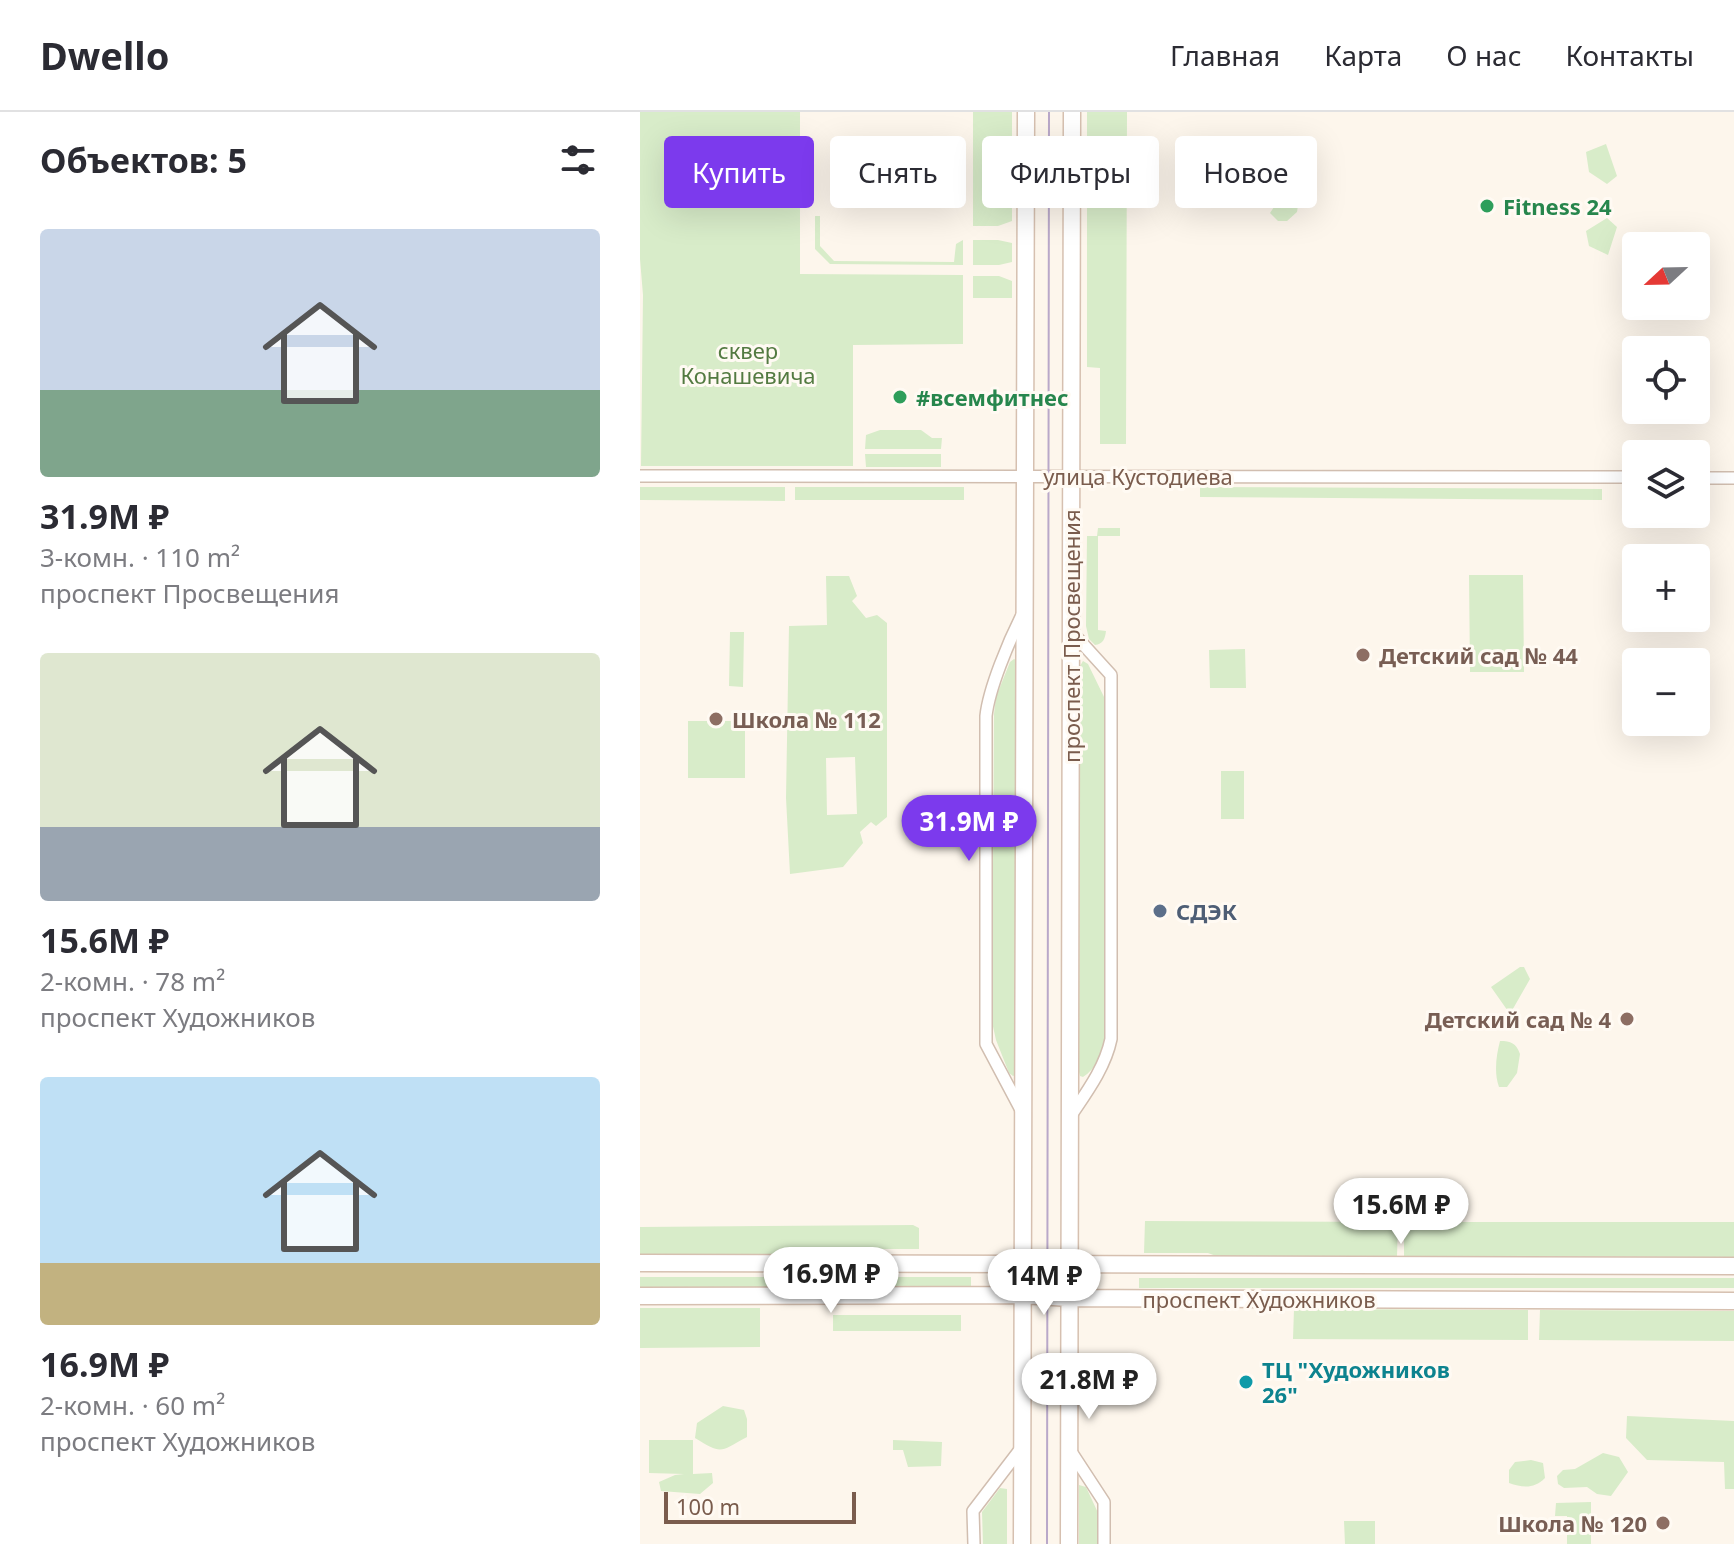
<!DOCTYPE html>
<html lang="ru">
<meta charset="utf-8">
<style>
body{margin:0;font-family:"Noto Sans",sans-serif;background:#f7f7f7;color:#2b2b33;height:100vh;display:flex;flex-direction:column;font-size:30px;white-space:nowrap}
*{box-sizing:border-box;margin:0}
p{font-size:26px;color:#7c7c81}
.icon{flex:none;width:44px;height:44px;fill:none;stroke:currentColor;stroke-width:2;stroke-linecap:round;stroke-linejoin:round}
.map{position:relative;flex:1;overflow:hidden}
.side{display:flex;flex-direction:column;background:#fff;width:640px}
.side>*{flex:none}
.hud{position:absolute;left:24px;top:24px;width:760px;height:72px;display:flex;gap:16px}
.needle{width:52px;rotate:248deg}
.fabs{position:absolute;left:982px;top:120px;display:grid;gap:16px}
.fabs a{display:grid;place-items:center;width:88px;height:88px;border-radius:8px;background:#fff;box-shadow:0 8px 32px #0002;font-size:40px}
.scale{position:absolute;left:24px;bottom:20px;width:192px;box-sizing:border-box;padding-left:8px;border:4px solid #7a5c4d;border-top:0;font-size:22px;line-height:28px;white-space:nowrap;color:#7a5c4d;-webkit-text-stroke:6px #fffaf3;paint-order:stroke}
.price{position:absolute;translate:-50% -68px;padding:0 18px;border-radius:28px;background:#fff;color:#222;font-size:26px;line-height:52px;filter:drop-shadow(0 2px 4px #0008)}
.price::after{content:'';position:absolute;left:50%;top:48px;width:24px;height:18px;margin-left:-12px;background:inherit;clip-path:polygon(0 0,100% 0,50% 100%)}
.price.current{background:#7c3aed;color:#fff}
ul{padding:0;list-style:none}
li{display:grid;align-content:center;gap:16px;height:424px;padding:0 40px}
li span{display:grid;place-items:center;height:248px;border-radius:8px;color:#555}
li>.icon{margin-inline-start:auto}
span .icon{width:144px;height:144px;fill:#fffc;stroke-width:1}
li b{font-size:34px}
h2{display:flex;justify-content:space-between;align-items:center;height:96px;padding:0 40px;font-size:34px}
.pill{padding:0 28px;border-radius:8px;background:#fff;box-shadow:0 8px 32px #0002;font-size:28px;line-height:72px}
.pill.current{background:#7c3aed;color:#fff}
header{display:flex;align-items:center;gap:48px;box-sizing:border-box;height:112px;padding:0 40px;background:#fff;border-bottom:2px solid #e1e1e2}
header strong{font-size:38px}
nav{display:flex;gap:44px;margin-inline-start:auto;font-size:28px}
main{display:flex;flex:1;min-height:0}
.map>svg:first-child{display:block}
</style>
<header>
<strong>Dwello</strong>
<nav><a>Главная</a><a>Карта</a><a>О нас</a><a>Контакты</a></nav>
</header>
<main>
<section class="side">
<h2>Объектов: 5<svg class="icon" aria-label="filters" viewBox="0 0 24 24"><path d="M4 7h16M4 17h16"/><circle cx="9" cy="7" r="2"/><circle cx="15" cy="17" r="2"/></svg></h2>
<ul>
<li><span style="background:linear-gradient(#c9d6e8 65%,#7fa58c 0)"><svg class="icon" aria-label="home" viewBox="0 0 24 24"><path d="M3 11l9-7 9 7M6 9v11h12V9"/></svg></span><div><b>31.9M ₽</b><p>3-комн. · 110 m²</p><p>проспект Просвещения</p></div></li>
<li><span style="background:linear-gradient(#dfe7d0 70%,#9aa5b1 0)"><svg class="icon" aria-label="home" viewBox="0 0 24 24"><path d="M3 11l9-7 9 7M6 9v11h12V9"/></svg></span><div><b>15.6M ₽</b><p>2-комн. · 78 m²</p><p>проспект Художников</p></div></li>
<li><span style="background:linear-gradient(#bfe0f5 75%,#c2b280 0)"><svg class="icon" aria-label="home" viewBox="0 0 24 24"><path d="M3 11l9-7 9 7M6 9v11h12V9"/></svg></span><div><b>16.9M ₽</b><p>2-комн. · 60 m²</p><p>проспект Художников</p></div></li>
</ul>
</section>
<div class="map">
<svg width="1094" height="1432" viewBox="0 0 1094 1432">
<rect width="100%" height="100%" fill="#fdf6ec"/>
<!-- green -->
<path fill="#d8ecc9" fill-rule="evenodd" d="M0 0H160V162L323 163V232L213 233V354H1L3 183 0 147Z
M333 0H372V109L358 114H333Z
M447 0H487L486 332H460V256L447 255Z
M966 32 977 64 967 72 949 60 946 40Z
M639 79C652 78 660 87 657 100L647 109H638L630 101 634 95 630 86Z
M175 104H180V134L194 149 314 150 316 132 323 128V153L190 152 175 137Z
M967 106 977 115 968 143 949 134 946 119Z
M333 128H358L372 131V150L359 153H333Z
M333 164H359L372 169V186H333Z
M240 318H281L292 326H302L301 337H225L226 323Z
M225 342H301V355H226Z
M0 375H145V389L0 388Z
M155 375H324V388H155Z
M560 375 962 377V388L560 385Z
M458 416H480V424H458V518L466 519C465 527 463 532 455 533L449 527 446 514 447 424H457Z
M829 463H883L884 560H830Z
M186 464H209L217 484 212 489 226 506 237 503 247 511V705L236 714 231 710 220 720 223 731 203 755 150 762 146 686 149 514 187 513ZM215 645 217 702 187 703 186 646Z
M90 520H104L103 575 89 574Z
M605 537 606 576H570L569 538Z
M374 547 376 548V963L373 964 369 961 356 928 352 910 354 602 356 585 370 550Z
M443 549 448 552 465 587 464 928C461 943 457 956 443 965L440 964 439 960 440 554Z
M48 609H105V666H48Z
M581 659H604V707H581Z
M880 855H884L890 867 870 902 851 875Z
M860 929C871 929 876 931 880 942L877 961 867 975H859C854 961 856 944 860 929Z
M505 1109 758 1110 757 1144H576L568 1141H504Z
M764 1110H1094V1145L764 1144Z
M273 1113 279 1116V1137H224L207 1143H0V1115Z
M0 1165H331V1175H0Z
M499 1166H1094V1176H499Z
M0 1196H120V1235L0 1236Z
M654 1197 888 1198V1228L653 1227Z
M900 1198 1094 1199V1229L899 1228Z
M193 1203H321V1219H193Z
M83 1294 104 1298 107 1307V1325C79 1340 83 1343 55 1326L57 1311Z
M987 1304 1094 1309V1377H1085L1084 1350 1007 1348 986 1326Z
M9 1328H53V1362L72 1361 73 1371 60 1382 21 1379 19 1370 35 1363 44 1362 9 1361Z
M253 1328 302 1330 301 1354 268 1355 263 1338H253Z
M963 1341 979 1345 988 1360 971 1384 957 1382 947 1375 924 1376 918 1372 917 1364 923 1358 935 1357Z
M891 1348 903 1351 905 1366C894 1377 883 1376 869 1371V1358L875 1350Z
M439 1373 446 1375 459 1403V1432H439Z
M360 1376 367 1377V1432H343L342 1400Z
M951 1390V1432H927V1404H915L916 1391Z
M704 1409H735V1432H705Z"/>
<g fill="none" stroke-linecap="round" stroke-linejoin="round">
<!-- street casing -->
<g stroke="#d1beb0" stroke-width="14">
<path id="street" d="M0 364 996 365
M1056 366H1094
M381 998 346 932V604C349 576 369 529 382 503
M430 1005C446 981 465 956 471 927V563L431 519
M430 1338 464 1390V1432
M334 1432 333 1399 382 1335"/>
</g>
<!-- secondary casing -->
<g stroke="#d6c0b0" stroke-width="19">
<path id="secondary" d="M0 1151 1094 1154
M0 1184 382 1183 429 1186 1094 1189
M382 1432 386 0
M429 1432 432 0"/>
</g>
<!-- street -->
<use href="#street" stroke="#fff" stroke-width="11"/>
<!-- secondary -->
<use href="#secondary" stroke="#fff" stroke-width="16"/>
<!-- tram -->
<path stroke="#b9a8c9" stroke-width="2" d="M407 1432 409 0"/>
</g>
<!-- markers -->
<g fill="#2e9e5b" stroke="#fffaf3" stroke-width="3">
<circle cx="847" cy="94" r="8"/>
<circle cx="260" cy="285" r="8"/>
</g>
<g fill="#8d6e63" stroke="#fffaf3" stroke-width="3">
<circle cx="723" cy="543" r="8"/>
<circle cx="76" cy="607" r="8"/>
<circle cx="987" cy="907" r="8"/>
<circle cx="1023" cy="1411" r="8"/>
</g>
<circle fill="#5c6f8a" stroke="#fffaf3" stroke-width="3" cx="520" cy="799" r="8"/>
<circle fill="#0f9aa8" stroke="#fffaf3" stroke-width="3" cx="606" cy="1270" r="8"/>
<g text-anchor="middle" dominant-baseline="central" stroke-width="6" stroke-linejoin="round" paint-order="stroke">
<!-- leisure labels -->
<g font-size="22" font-weight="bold" fill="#27864d" stroke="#fffaf3" text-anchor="start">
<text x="863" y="94">Fitness 24</text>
<text x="276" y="285">#всемфитнес</text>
</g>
<!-- park labels -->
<g font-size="22" fill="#537a41" stroke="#fffaf3">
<text x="108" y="238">сквер<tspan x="108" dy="25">Конашевича</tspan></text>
</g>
<!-- street labels -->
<g font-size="22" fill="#7a5c4d" stroke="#fffaf3">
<text x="498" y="364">улица Кустодиева</text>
<text transform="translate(431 524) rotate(-90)">проспект Просвещения</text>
<text x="619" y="1187">проспект Художников</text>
</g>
<!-- education labels -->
<g font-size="22" font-weight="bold" fill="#785e54" stroke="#fffaf3" text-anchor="start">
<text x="739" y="543">Детский сад № 44</text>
<text x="92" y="607">Школа № 112</text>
<text x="971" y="907" text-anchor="end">Детский сад № 4</text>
<text x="1007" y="1411" text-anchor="end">Школа № 120</text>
</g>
<!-- service labels -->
<g font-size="22" font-weight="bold" fill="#4e5e75" stroke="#fffaf3" text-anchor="start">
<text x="536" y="799">СДЭК</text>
</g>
<!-- culture labels -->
<g font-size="22" font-weight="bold" fill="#0d838f" stroke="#fffaf3" text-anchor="start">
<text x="622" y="1257">ТЦ "Художников<tspan x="622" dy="25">26"</tspan></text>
</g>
</g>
</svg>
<div class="fabs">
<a><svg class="needle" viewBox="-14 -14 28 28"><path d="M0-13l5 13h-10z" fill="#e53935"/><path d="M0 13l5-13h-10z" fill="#7c7c81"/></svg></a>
<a><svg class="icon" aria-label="locate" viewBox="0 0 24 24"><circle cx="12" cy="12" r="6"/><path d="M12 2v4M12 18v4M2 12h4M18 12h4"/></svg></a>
<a><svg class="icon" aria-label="layers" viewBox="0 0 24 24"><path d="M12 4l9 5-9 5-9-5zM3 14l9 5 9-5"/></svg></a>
<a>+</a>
<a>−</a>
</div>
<div class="scale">100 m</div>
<b class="price current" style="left:329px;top:751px">31.9M ₽</b>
<b class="price" style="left:761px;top:1134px">15.6M ₽</b>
<b class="price" style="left:191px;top:1203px">16.9M ₽</b>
<b class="price" style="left:404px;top:1205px">14M ₽</b>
<b class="price" style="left:449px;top:1309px">21.8M ₽</b>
<div class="hud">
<a class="pill current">Купить</a>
<a class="pill">Снять</a>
<a class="pill">Фильтры</a>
<a class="pill">Новое</a>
</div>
</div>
</main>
